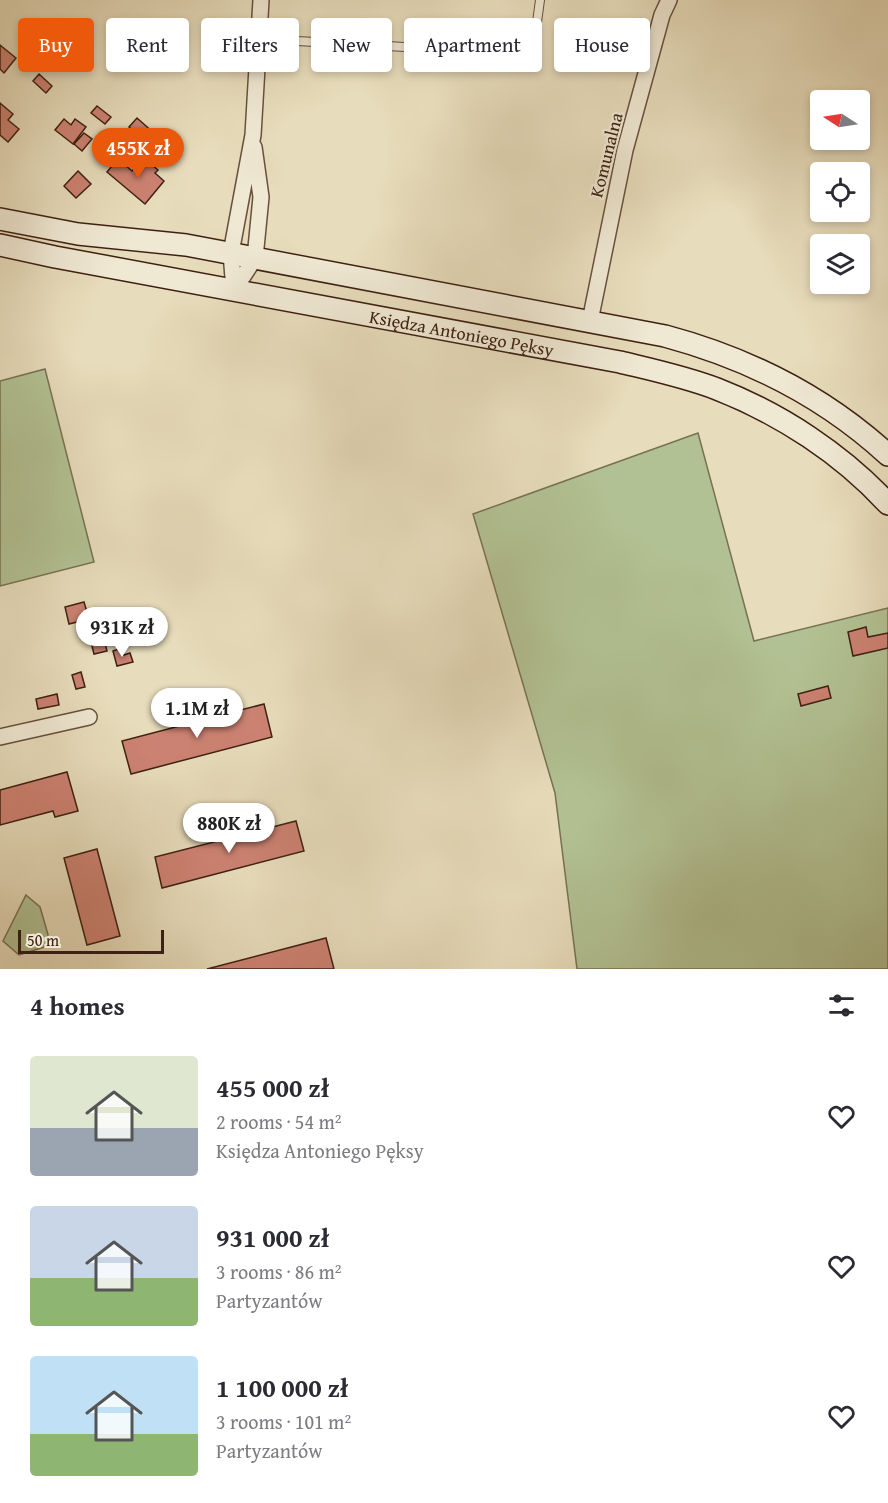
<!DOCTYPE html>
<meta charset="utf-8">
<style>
body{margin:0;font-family:"Gentium Book Plus",serif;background:#f7f7f7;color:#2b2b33;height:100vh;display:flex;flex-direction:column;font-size:22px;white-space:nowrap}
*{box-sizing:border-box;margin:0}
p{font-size:20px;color:#7c7c81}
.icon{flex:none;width:33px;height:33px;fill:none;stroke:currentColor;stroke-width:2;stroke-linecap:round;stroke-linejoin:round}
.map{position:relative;height:969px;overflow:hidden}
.details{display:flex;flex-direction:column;background:#fff;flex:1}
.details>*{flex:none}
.top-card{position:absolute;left:18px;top:18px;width:852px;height:54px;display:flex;gap:12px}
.needle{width:39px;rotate:282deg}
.fabs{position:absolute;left:810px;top:90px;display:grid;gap:12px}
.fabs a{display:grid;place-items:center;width:60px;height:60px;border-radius:6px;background:#fff;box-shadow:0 3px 9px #0003;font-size:30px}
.scale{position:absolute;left:18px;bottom:15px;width:146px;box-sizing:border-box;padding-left:6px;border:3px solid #3f2113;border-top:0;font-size:16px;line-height:21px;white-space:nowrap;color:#3f2113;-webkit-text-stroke:4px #efe8d3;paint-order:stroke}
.price{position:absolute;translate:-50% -51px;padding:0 14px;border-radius:21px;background:#fff;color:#222;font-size:20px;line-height:39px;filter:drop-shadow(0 2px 3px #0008)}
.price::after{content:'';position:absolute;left:50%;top:36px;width:18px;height:14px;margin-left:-9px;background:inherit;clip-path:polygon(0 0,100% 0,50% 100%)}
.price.current{background:#ea580c;color:#fff}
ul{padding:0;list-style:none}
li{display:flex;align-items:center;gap:18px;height:150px;padding:0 30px}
li span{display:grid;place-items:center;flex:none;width:168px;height:120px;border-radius:6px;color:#555}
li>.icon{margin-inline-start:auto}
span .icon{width:72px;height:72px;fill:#fffc;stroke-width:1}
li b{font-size:26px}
h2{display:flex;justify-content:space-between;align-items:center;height:72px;padding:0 30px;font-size:26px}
.tag{padding:0 21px;border-radius:6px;background:#fff;box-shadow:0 3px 9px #0003;font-size:21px;line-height:54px}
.tag.current{background:#ea580c;color:#fff}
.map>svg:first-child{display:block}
</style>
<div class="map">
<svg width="888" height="969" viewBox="0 0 888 969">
<rect width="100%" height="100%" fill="#e7dcbb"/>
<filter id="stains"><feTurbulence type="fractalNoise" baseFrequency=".00333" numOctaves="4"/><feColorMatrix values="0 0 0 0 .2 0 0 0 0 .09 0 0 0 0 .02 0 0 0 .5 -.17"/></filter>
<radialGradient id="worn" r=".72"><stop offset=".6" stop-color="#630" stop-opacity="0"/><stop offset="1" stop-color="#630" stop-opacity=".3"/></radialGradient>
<!-- green -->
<path fill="#b2c193" stroke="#787153" stroke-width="1.5" d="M45 369 94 562 0 586V381Z
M698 433 754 641 888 608V969H577L555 793 473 514Z
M26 895 40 907 51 945 19 955 3 941Z"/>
<!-- building -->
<path fill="#cc8272" stroke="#3f2113" stroke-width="1.5" d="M0 45 16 58 4 73 0 69Z
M39 74 52 86 46 93 33 81Z
M0 103 13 114 8 120 19 129 8 142 0 135Z
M97 106 111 117 105 124 91 113Z
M137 118 155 134 147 143 129 127Z
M64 119 71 125 75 119 86 127 73 144 55 130Z
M84 133 92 139 82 151 74 144Z
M143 157 158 170 155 173 164 181 145 204 107 172 118 159 132 171Z
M78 171 91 184 76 198 64 186Z
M84 602 89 619 69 624 65 607Z
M866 627 868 637 888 633V648L853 656 848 632Z
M104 639 107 651 94 654 91 642Z
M122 648 124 655 130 653 133 662 117 666 113 651Z
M81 672 85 687 76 689 72 675Z
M828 686 831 698 801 706 798 694Z
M57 694 59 705 38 709 36 699Z
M264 704 272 737 131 774 122 741Z
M67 772 78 811 55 817 53 811 0 825V790Z
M296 821 304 851 162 888 155 857Z
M97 849 120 936 87 945 64 858Z
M326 938 334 969H207Z"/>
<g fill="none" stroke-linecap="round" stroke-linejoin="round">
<!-- service casing -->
<g stroke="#69503d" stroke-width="10">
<path id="service" d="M259 35 297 41 423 48 535 37 540 0"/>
</g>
<!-- minor casing -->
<g stroke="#69503d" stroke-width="18">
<path id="minor" d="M234 290 231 253 253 135 261 0
M234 290 255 258 261 197 254 147
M590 321 625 150 662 15 669 0
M0 737 89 717"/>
</g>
<!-- secondary casing -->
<g stroke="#3f2113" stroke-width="24">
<g id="secondary">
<path d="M0 219 78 234 186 245 665 336C747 358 825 397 888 455"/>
<path id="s1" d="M0 245 55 257 620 362C653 370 686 377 717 389 781 414 842 454 888 504"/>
</g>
</g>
<!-- service -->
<use href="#service" stroke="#efe8d3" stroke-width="8"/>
<!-- minor -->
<use href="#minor" stroke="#efe8d3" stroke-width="15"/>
<!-- secondary -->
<use href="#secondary" stroke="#efe8d3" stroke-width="21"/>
</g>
<g text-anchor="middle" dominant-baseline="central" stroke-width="4.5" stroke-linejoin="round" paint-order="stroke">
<!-- street labels -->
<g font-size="18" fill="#3f2113" stroke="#efe8d3">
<text transform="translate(606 155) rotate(-76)">Komunalna</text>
<text stroke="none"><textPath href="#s1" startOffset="470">Księdza Antoniego Pęksy</textPath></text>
</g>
</g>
<rect width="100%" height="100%" filter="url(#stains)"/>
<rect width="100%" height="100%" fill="url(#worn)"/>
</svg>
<div class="fabs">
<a><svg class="needle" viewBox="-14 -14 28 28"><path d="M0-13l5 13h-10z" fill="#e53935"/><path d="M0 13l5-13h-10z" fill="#7c7c81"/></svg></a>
<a><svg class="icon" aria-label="locate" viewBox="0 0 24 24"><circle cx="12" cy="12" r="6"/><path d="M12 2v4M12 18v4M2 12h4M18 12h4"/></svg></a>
<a><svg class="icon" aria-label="layers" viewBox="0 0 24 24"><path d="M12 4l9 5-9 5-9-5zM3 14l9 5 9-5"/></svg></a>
</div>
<div class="scale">50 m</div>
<b class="price current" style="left:138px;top:179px">455K zł</b>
<b class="price" style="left:122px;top:658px">931K zł</b>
<b class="price" style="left:197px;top:739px">1.1M zł</b>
<b class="price" style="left:229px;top:854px">880K zł</b>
<div class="top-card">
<a class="tag current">Buy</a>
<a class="tag">Rent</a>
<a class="tag">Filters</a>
<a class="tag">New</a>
<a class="tag">Apartment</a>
<a class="tag">House</a>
</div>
</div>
<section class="details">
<h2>4 homes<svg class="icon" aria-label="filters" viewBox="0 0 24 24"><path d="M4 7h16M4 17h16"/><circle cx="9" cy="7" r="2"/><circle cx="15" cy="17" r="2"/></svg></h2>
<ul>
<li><span style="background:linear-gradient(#dfe7d0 60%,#9aa5b1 0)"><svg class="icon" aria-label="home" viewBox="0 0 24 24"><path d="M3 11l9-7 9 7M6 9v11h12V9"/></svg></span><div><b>455 000 zł</b><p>2 rooms · 54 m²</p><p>Księdza Antoniego Pęksy</p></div><svg class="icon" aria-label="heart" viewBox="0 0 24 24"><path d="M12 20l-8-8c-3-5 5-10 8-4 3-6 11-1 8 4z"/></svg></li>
<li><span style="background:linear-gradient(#c9d6e8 60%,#8fb573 0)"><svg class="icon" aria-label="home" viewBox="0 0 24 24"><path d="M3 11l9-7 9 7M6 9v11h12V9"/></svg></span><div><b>931 000 zł</b><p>3 rooms · 86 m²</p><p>Partyzantów</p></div><svg class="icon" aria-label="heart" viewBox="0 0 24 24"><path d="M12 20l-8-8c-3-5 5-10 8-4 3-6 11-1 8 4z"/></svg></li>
<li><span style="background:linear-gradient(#bfe0f5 65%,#8fb573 0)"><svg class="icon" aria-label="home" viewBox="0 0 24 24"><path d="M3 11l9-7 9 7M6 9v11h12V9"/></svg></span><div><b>1 100 000 zł</b><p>3 rooms · 101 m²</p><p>Partyzantów</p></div><svg class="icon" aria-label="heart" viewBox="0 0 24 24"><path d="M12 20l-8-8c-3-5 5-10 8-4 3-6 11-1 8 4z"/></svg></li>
</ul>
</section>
